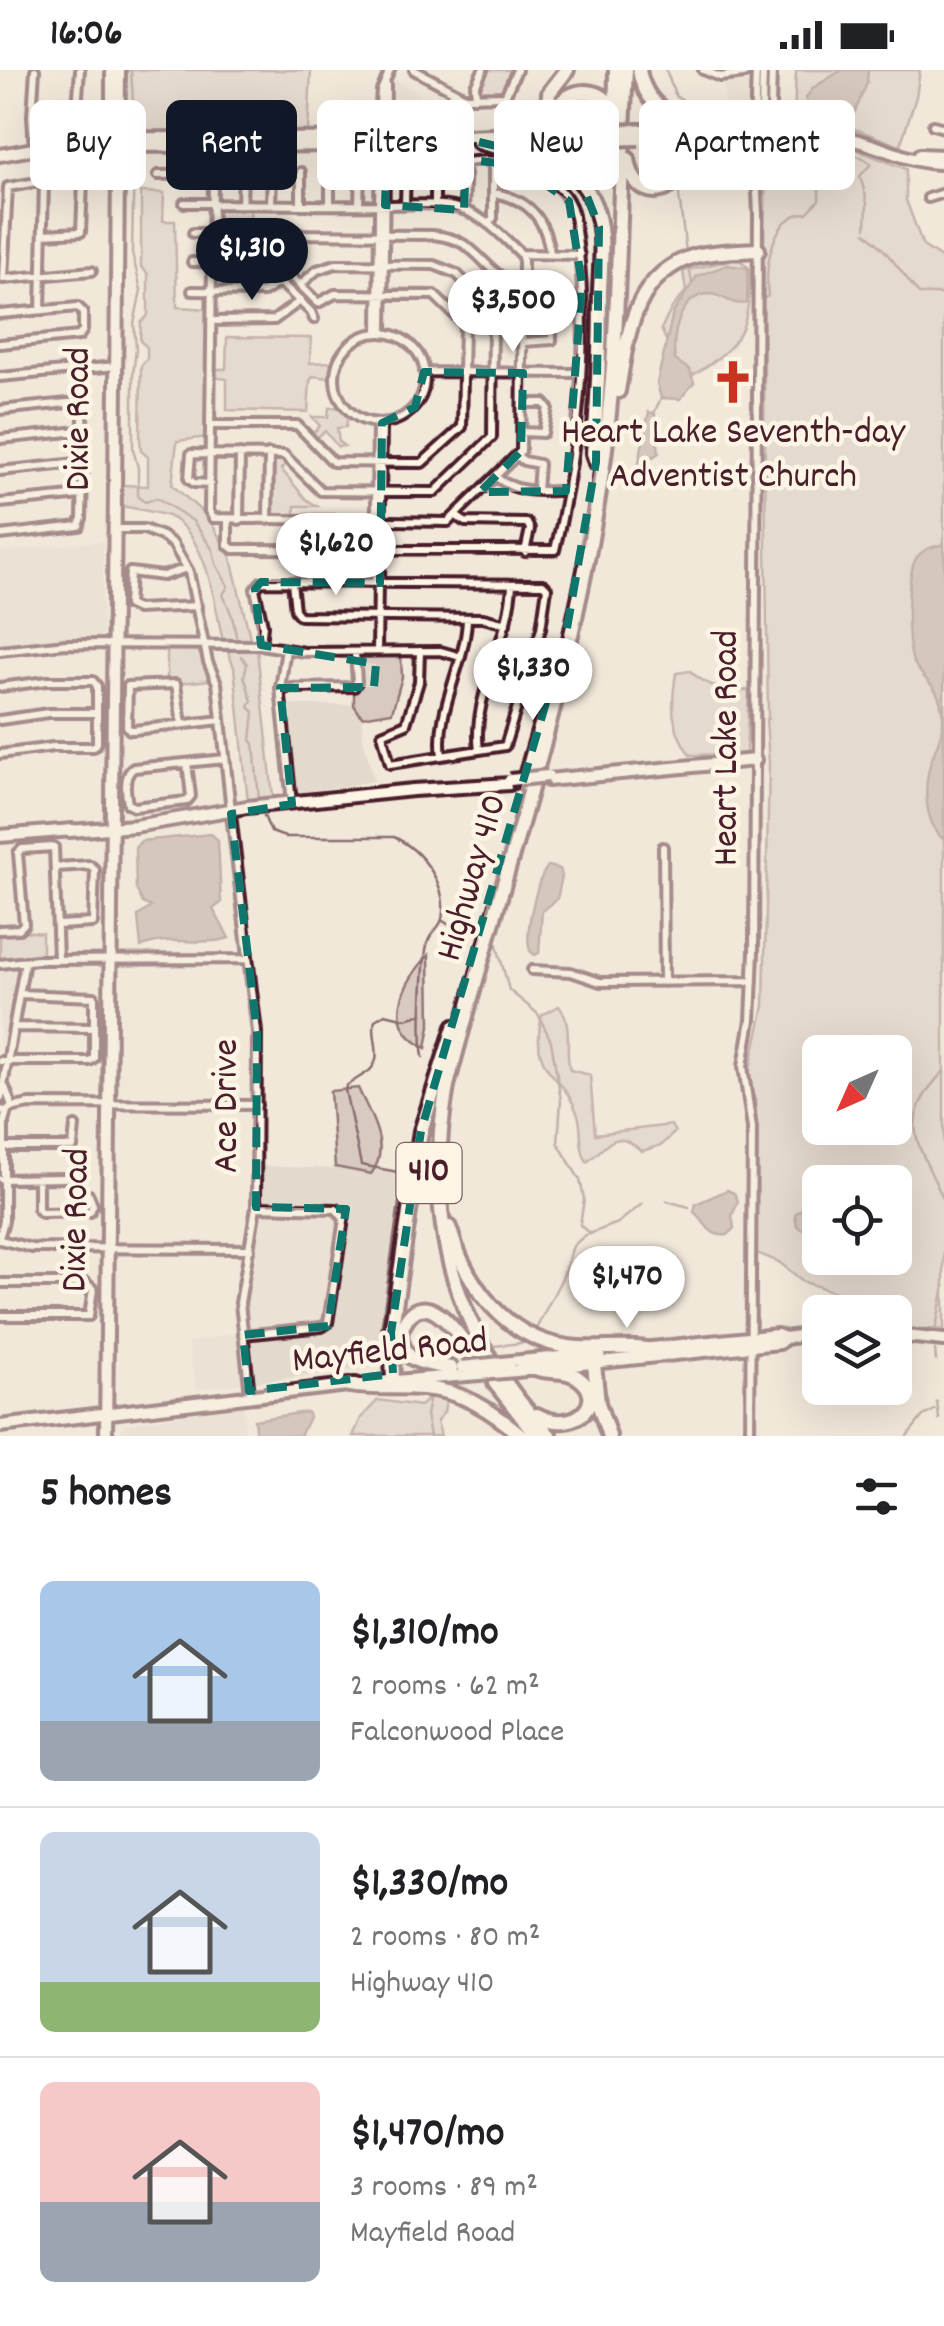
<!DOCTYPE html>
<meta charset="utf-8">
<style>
body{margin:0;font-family:Dekko,sans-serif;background:#f6f6f6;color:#202124;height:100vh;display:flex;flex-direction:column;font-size:38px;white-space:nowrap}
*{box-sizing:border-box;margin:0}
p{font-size:32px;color:#757577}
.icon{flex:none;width:55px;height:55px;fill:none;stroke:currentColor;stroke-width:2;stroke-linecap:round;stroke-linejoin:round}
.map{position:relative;height:1366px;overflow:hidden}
.drawer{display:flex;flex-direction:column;background:#fff;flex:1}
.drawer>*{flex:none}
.hud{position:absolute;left:30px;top:30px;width:885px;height:90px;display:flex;gap:20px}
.needle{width:65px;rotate:225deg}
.fabs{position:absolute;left:802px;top:965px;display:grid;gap:20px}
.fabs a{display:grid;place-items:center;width:110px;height:110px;border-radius:15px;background:#fff;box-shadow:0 10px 40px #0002;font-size:50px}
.price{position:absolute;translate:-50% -85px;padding:0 22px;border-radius:35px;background:#fff;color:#222;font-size:32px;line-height:65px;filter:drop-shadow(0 2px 5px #0008)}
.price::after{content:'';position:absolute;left:50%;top:60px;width:30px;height:22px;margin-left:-15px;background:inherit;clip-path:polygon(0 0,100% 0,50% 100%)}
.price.on{background:#111827;color:#fff}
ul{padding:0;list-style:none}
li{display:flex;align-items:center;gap:30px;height:250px;padding:0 40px}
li+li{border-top:2px solid #e0e0e0}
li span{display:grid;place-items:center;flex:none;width:280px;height:200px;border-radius:15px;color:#555}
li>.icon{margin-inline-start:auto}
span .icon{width:120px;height:120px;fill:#fffc;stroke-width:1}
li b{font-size:42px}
h2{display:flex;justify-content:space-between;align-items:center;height:120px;padding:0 40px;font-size:42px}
.tag{padding:0 35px;border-radius:15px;background:#fff;box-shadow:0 10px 40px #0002;font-size:35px;line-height:90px}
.tag.on{background:#111827;color:#fff}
.status{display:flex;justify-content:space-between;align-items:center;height:70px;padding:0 50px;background:#fff;direction:ltr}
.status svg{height:28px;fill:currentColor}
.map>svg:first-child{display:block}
</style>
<div class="status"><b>16:06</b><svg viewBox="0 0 49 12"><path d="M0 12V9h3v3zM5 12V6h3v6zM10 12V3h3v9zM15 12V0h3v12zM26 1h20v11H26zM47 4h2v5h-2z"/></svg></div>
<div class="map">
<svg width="944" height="1366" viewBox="0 0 944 1366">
<rect width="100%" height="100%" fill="#f1e8da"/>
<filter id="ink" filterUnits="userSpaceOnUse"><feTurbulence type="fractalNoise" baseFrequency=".01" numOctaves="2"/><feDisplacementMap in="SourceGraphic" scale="20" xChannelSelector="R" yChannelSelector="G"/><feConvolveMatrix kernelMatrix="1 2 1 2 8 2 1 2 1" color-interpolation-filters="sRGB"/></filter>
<g filter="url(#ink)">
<!-- built -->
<path fill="#e4d9cd" d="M750 5 752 51 749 54 727 53 724 11Z
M393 9 420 24V62L390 63Z
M766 71H812L804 100 792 108 763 104Z
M103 471 102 570 43 571 0 577V482Z
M287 635H354L362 647 363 668 374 711 294 724Z
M17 897 18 909 6 975 0 974V899Z
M259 1096 400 1101 379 1290 370 1298 255 1312 244 1239 255 1184Z
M238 1263 242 1313 197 1319 188 1272Z
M244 1335 245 1366H117L126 1354Z"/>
<!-- green -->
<path fill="#d8cac0" stroke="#917476" stroke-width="2.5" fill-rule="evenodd" d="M124 0H311L308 62H124Z
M485 0H515L504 24 478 22Z
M796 0H920L916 27 900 76 858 60 794 50Z
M812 76 852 78 906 99V130L923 176 944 190V1260L930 1259 916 1265 895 1256V1242H881L873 1225 838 1223 804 1212 779 1192 757 1183 756 1031 747 1012 764 936 769 693 766 649H768L763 210 766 103 792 108 804 100ZM820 982H895V1058H820ZM820 1112H895V1188H820Z
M141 122 164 123 163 151H175L177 237 209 239 208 367 177 371 172 415 208 447 231 488 251 572H223C215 535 207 463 168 446 154 441 136 439 122 436V415L148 416V387L141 381 140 369 141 296 147 288V277L140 271 141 253 148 245V204L141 197Z
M250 137 251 165 240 178 215 177 216 138Z
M731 190 741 191 750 199C749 258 744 274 693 305L675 290 661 259 672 238 686 221 683 201Z
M227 267 311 268 310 293 333 292 331 308 313 306 310 311 308 342 227 340V309L212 307 213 299H226Z
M340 337 348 346 346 357 337 358 339 372 344 376 338 377 325 361 315 369 311 365 320 356 312 347H328L329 338Z
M274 387 289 391 281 399 306 429 317 436H295V447L271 446V389Z
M167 580H198L211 610 181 613 167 609Z
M227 580H257L273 726 248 732 234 597Z
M401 585 402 607 392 642 362 647 354 635V621L362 615 360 588Z
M690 601C707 617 726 621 749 620L746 684 690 685C670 657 671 635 676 603Z
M23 861 42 863V886L0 889V862Z
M429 885 430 956 426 978C382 957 402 913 429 885Z
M559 936C574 955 564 978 570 1000L590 1005 595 1064 671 1055 675 1062 662 1075 642 1081C613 1057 610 1075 587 1092 578 1077 583 1061 578 1045 563 1000 528 1006 542 945Z
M358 1018C370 1045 392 1077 371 1104L335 1097 330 1021Z
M440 1324 446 1331 444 1342 437 1351 441 1366H353L361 1348 378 1330 420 1336 433 1325Z"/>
<!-- water -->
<path fill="#b6a19c" stroke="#8b6d6f" stroke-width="2.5" d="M842 0H868L867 13 854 44 843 46 829 36 818 40 807 38 806 28 813 18Z
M727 195 748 198 747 233C733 237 723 224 709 224 679 225 671 267 675 290L690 300 694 313 680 329 661 328 657 313 673 243 697 206Z
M649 342 655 344 659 383 638 397Z
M944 474V770C922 750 923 710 934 683 939 670 944 660 943 646 939 613 928 617 914 593 905 578 906 501 917 487 924 478 934 477 944 474Z
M211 764 218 770 221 833 213 839 229 868C201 877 164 864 141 877L138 846 151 837 143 833 136 819 135 778 141 771Z
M548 796 560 799 562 806 557 829 542 841 539 883 535 885 530 881C524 863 537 809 548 796Z
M727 1120 734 1123 738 1131 732 1146 734 1158 728 1165C708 1167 707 1153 694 1142L696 1134Z
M817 1127 820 1129V1168L816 1169 797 1156 795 1144Z
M307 1342 309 1347 300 1366H256L254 1350Z"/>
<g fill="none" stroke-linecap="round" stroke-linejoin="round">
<!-- stream -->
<path stroke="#8b6d6f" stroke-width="2.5" d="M131 0 135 62
M666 0 676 27 682 29V38
M134 84 132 183 141 220 134 254 136 279 133 305V379L138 398V427L145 432 157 428 193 451 213 480 216 494 228 516 223 525C230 538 234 550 236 566
M865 123 866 130
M866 158 867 132
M865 162C887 180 902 203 919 224H944
M686 182 679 125 689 100 690 79
M689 197 692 213
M765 228 768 226C764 198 772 143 807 143L819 130V101C835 87 854 77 871 94L860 106 864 120
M654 343 661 328
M241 586 247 594 244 606 252 631 249 637 254 642 251 670 254 674 259 729
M264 746 271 762 285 767H394C422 780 449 816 442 849 440 857 432 862 429 869 422 883 420 969 423 987
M443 851 454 858 468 854 480 859
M495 868 509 920 538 944 551 971 561 1030 558 1073 580 1110 584 1129 580 1155 591 1164
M944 1001C893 1053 921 1076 944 1131
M667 1131 689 1137
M537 1257 563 1206 573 1176 584 1166 618 1153 642 1134
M935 1262 944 1216
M494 1276 521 1273
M935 1280 936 1291
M383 1289 381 1261 403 1103 361 1095 345 1020 346 1016C353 1011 362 1006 369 1001 385 987 370 967 375 950L385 944 406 949 422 944
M429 1330 426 1345 430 1366
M937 1332 939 1349
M907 1366 923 1346 935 1340"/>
<!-- minor casing -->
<g stroke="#4a1f2b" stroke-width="14">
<path id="minor" d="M414 0 465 27 505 26 517 0
M703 0 720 7 744 4 748 0
M772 0 771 37 775 44
M476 27 475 16 483 0
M442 38 455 22
M32 46 77 38 80 0
M933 55 944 58
M34 79 32 46 35 0
M158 105 208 104 213 109C212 220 211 331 209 441L213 448 448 452 521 381 523 191 521 184C503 167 488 150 466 141 442 131 413 135 388 135 330 136 273 134 215 134L213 133H184
M760 114 763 0
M494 123C529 129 546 149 550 184
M928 128 944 123
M242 134 243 101
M271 134 272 101
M301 134V102
M330 135V102
M359 135 360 102
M405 135 406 93 432 89 435 92V136
M489 153 493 148V92
M193 163H212
M262 168 271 164 433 165C473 169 477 190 505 210 517 218 538 213 552 216V270L523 272
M521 184 580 185
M192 192 249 193 255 189
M3 209 8 117 78 105 83 111 81 162 43 164
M3 209 92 201
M192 221 264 222 280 212 311 242 314 249
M41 240 44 111
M524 243H552
M0 244 78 237 83 242V260L79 266 0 274
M211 251 274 250 300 231
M378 263 380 33 381 21 390 0
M383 263 386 14
M335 308a45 45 0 1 1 90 0a45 45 0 1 1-90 0Z
M424 302 580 303
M0 307 116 296
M0 340 77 332 83 336V355L79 361 0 369
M210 355H297L333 392 422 393 462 357 464 254 434 225 335 224 318 233 290 205 288 198
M523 362 543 363 548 338 544 333H523
M517 386 524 391 539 394 537 421
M0 401 77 393 83 399 82 448 79 456 0 465
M496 407C518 424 540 421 566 421
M210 414 194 413 189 409 191 384 284 385 321 421 435 422 492 367 493 249 484 232 457 204 434 195 336 194 317 200 300 215
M0 433 82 425
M456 446 465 452 527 453 530 459 525 482
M228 450V475L233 479 555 480C578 384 591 265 577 167 575 155 575 141 568 130 550 99 500 86 466 92L464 140
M239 450 240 384
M268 450 269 384
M116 459H144L162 466 173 474 189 502 208 592 217 613 231 740
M187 498 163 506 130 502 128 535 137 539 197 536
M292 512 295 540 300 546 483 548 506 554
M375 513 377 353
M380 513 382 353
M261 575 263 555 255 519 261 512 543 514 547 518 541 559 505 676 390 694 382 664 406 654 419 612 420 581
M286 579 280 618 292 733
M0 581 66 574 261 575 304 582 440 581 461 587
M377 581 378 513
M491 606 525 616
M0 617 47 611H93L97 616V673L94 677H53L0 684
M280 618 354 617 357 612 355 582
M0 650 48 643H97
M182 654 176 614 128 616 127 656 130 660H134L221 650
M479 680C471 628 510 569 512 514
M442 686C435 639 466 595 467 548
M187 693 191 726 187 731 134 737 128 734C126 724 123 704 134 698L225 689
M231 744 257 962 256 1137 240 1233 250 1325
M663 777 664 912
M56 797 90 795 95 800 93 853 58 855
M0 860 19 859 24 854 18 783 22 779 54 777 58 890
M0 894 37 890 248 889
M532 900 571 902 600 912 753 911
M14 957 94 958
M0 991H90L94 988V927L20 924
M1 1027 25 891
M10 1038 29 1034 257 1035
M0 1040 6 1041 12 1036 5 1017
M1 1077H73L75 1056
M1 1109 65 1108
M38 1110V1139L42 1143 90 1142 93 1135 89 1125
M0 1165 4 1151V1052L7 1041
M0 1170 32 1178 250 1179
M0 1213H86L93 1219 89 1246H0
M243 1265 322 1257 328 1253 344 1149 336 1139 256 1137
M750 1366 752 1058 743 996 751 950 754 882 758 144 754 59 756 0"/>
</g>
<!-- major casing -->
<g stroke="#4a1f2b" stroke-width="18">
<path id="major" d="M238 49 248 68
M724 59 792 60
M639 60 707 59
M112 67V0
M655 68C715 67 780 60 840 67 876 72 907 94 944 93
M494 72 600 70
M79 76 417 75
M0 85 94 68 379 69 601 61
M920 85 944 86
M548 710 755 690
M69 761 135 756 247 737 413 720 510 714
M0 766 73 760
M895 1265 944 1270
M642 1279 777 1265 785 1268
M511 1292 600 1283
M516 1301 779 1273 785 1268 820 1263
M373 1313 467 1305
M0 1356 356 1314
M106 1366 119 0"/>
</g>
<!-- highway casing -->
<g stroke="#4a1f2b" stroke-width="20">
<path id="highway" d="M639 0C647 47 688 53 728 59
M584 62C519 38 597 0 611 39
M547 70 549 23 567 0
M479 72C506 82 535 76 561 94 578 105 591 123 597 143 604 167 601 196 600 220 600 275 598 329 593 383L596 392
M615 72 616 0
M628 89C639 161 726 92 650 68
M618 321C627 267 633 204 695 186 715 181 737 181 758 180
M524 713 542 651
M449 1157C466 1215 505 1268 568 1277 594 1281 620 1275 646 1279
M593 1284 598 1333 609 1366
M451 1298C427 1293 402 1295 400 1263 425 1197 469 1283 486 1302
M393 1310 391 1263 421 1061 454 957
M495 1313 537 1366
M349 1315C373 1319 397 1316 422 1318 462 1320 492 1341 522 1366
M537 1345C576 1366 610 1329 577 1307 566 1299 551 1303 538 1299
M550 1366C453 1266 423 1151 447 1016 499 816 569 621 600 415 621 278 618 138 626 0"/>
</g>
<!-- minor -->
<use href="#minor" stroke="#fcf5e5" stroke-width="6"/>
<!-- major -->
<use href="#major" stroke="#fcf5e5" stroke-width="10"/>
<!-- highway -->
<use href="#highway" stroke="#fcf5e5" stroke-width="12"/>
<!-- major-bridge casing -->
<g stroke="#4a1f2b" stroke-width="18" stroke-linecap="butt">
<path id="major-bridge" d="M601 61 639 60
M600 70 639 69
M510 710 548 706
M462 1297 511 1292
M467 1305 516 1301"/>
</g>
<!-- major-bridge -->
<use href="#major-bridge" stroke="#fcf5e5" stroke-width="10"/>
</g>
</g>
<!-- marked area -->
<path d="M0 0H944V1366H0ZM479 72 557 91 583 116 599 157 596 392 566 564 421 1061 391 1263 393 1304 249 1321 243 1265 328 1256 346 1139 256 1137 257 962 231 744 292 734 280 618 374 617 376 594 261 575 255 519 261 512 380 513 382 353 415 337 424 302 523 303 521 381 480 422 566 421 582 214 569 131 519 96 466 89 464 140 385 135 387 76Z" fill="#f1e8da" fill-opacity=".55" fill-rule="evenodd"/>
<path fill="none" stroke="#0f766e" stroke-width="8" stroke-dasharray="20 12" stroke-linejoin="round" d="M479 72 557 91 583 116 599 157 596 392 566 564 421 1061 391 1263 393 1304 249 1321 243 1265 328 1256 346 1139 256 1137 257 962 231 744 292 734 280 618 374 617 376 594 261 575 255 519 261 512 380 513 382 353 415 337 424 302 523 303 521 381 480 422 566 421 582 214 569 131 519 96 466 89 464 140 385 135 387 76Z"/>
<!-- icons -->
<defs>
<g id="church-bare" transform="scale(3.45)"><path d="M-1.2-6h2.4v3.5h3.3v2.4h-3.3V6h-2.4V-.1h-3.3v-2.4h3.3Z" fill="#c8321e" stroke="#fcf5e5" stroke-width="2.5" paint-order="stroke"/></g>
</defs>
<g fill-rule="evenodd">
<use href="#church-bare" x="733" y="312"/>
</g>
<g text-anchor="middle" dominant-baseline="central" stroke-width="9" stroke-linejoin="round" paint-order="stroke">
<!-- shield labels -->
<rect fill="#fcf5e5" stroke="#7f5f63" stroke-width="2.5" x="396.5" y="1073" width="65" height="60" rx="8"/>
<g font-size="35" font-weight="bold" fill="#4a1f2b">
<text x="429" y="1103">410</text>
</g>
<!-- street labels -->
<g font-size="38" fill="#4a1f2b" stroke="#fcf5e5">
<text transform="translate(80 349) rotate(-90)">Dixie Road</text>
<text transform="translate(728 678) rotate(-90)">Heart Lake Road</text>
<text transform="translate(474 808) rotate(-74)">Highway 410</text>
<text transform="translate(228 1036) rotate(-90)">Ace Drive</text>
<text transform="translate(78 1150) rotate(-89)">Dixie Road</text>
<text transform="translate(390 1283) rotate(-6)">Mayfield Road</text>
</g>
<!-- poi labels -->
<g font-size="38" fill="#4a1f2b" stroke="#fcf5e5">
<text x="733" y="364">Heart Lake Seventh-day<tspan x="733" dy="44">Adventist Church</tspan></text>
</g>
</g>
</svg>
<div class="fabs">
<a><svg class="needle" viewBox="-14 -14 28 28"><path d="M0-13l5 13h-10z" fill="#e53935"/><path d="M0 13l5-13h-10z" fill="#757577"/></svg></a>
<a><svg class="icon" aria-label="locate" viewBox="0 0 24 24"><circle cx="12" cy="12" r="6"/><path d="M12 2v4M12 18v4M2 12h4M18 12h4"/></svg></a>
<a><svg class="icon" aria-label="layers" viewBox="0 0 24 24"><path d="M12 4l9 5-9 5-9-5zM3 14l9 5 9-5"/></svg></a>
</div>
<b class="price on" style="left:252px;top:233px">$1,310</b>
<b class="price" style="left:513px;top:285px">$3,500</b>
<b class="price" style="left:336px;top:528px">$1,620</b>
<b class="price" style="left:533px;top:653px">$1,330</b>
<b class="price" style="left:627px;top:1261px">$1,470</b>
<div class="hud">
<a class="tag">Buy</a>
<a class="tag on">Rent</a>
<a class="tag">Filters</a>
<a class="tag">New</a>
<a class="tag">Apartment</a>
</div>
</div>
<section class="drawer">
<h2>5 homes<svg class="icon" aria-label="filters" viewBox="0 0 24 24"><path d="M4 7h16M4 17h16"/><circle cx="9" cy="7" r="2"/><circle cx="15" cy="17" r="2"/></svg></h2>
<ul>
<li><span style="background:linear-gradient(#a9c7e8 70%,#9aa5b1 0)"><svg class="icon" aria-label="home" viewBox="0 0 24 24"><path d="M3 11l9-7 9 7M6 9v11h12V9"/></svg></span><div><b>$1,310/mo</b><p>2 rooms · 62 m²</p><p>Falconwood Place</p></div></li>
<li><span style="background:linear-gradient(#c9d6e8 75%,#8fb573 0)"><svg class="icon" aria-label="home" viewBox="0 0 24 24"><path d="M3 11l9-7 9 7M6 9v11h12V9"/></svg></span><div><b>$1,330/mo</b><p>2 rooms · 80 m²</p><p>Highway 410</p></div></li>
<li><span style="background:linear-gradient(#f6c9c9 60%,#9aa5b1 0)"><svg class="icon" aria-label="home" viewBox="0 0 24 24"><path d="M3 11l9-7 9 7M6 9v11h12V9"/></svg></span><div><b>$1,470/mo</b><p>3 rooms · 89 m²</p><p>Mayfield Road</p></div></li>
</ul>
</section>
